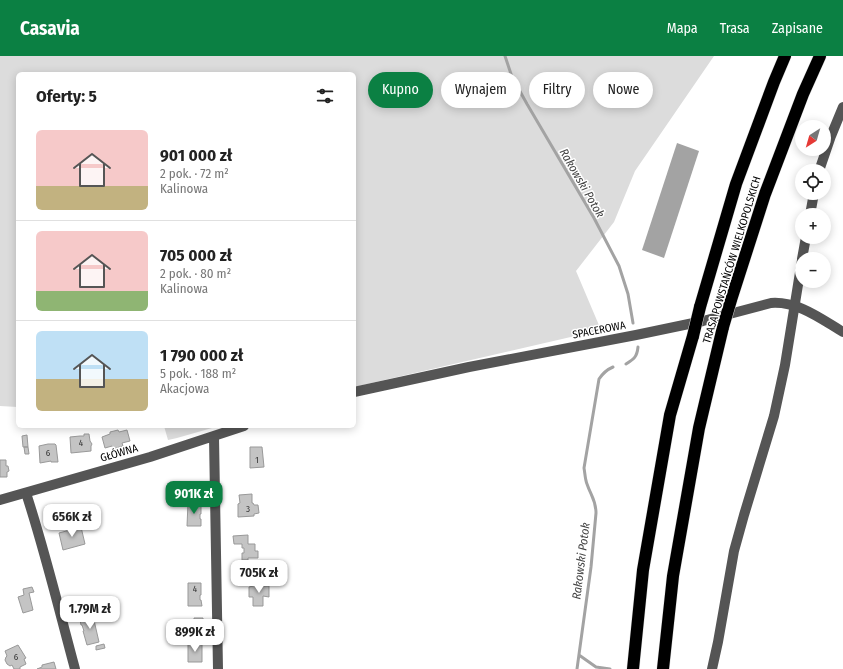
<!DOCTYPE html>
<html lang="pl">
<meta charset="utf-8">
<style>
body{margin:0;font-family:"Fira Sans Condensed",sans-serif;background:#f2f2f2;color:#222;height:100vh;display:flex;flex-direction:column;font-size:15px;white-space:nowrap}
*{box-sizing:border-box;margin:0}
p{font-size:13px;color:#767676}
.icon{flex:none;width:22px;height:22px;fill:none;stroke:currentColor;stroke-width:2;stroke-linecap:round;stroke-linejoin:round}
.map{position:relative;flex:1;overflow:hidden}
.panel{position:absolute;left:16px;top:16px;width:340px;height:356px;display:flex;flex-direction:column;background:#fff;border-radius:6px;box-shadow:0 2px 10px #0003}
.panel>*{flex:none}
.top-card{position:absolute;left:368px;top:16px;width:380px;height:36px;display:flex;gap:8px}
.needle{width:26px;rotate:217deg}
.tools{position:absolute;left:795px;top:64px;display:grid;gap:8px}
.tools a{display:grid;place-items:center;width:36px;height:36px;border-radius:50%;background:#fff;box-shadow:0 2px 10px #0003;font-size:20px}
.price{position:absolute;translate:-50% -34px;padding:0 9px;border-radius:8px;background:#fff;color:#222;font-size:13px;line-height:26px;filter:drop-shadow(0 1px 2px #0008)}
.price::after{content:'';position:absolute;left:50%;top:24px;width:12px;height:9px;margin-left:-6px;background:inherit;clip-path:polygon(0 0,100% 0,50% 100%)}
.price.active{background:#0b8043;color:#fff}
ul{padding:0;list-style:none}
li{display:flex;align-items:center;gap:12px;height:100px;padding:0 20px}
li+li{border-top:1px solid #e0e0e0}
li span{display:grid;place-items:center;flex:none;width:112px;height:80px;border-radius:6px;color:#555}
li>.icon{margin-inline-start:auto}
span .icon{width:48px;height:48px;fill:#fffc;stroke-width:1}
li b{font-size:17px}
h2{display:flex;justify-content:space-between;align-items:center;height:48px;padding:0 20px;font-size:17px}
.tag{padding:0 14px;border-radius:18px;background:#fff;box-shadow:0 2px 10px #0003;font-size:14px;line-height:36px}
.tag.active{background:#0b8043;color:#fff}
header{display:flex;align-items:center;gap:24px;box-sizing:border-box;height:56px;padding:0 20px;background:#0b8043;color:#fff}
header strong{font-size:19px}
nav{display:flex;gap:22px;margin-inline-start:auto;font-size:14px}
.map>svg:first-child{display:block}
</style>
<header>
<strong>Casavia</strong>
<nav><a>Mapa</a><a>Trasa</a><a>Zapisane</a></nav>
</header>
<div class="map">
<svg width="843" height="613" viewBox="0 0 843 613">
<rect width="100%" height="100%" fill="#fff"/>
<!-- green -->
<path fill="#dcdcdc" d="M0 0H714L635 115 614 166 576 215 601 274 354 331V18H18V351L0 350Z
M164 370H219L177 382 168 384Z"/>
<!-- water -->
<path fill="#a3a3a3" d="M677 87 699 95 664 202 642 194Z"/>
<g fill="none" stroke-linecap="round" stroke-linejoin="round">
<!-- stream -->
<path stroke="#a3a3a3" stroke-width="3" d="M505 0 512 21 527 48 594 162 619 210 628 238 633 267
M626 308C634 303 637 301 638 291
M579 599 596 611 610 613
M577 613 591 511 596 457C596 444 591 440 587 428 585 423 585 417 584 412L599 323C603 317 606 314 613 311"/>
</g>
<!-- building -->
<path fill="#c4c4c4" stroke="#999" d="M118 374 119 376 127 374 130 385 122 387 123 390 113 393 112 390 105 392 102 381 110 378V376Z
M84 378H89L90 385 92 388 91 390V395L71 397 70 381 80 380H84Z
M27 379 28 391H23L22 380Z
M48 388H55L56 389 58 406H51V405L40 407 39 390Z
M24 391H28L29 398H25Z
M250 391H262L264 411 250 412Z
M0 404H6V410H8L9 415 7 416V421H0Z
M252 438V447H253L254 449H258L259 457 254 458V460L238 461V448L240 447 239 439Z
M188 447H201V458H200V463H201V470H187Z
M81 471 85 488 63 494 59 477Z
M248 479V488H255V495H258V502H248V504H242V497H244V492H242V488H234L233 480Z
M188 527H201V539H200V544H201L202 550H188Z
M253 529H263V530H269V541L263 540V550H253V541H249V531L253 530Z
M32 531 34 536 29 537 33 554 23 557 18 541 24 539 23 533Z
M93 560 99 586 87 589 83 575H84L82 569H81L80 564 81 562 83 561 85 562Z
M194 562H203V576H194Z
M104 588 105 592 96 594V590Z
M188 588H202V606H188Z
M18 589 26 602 24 603 26 608 20 611V613H14L12 609 10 610 7 608 5 604 6 601 7 600 5 595Z
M54 606 56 613H37L42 611V609Z"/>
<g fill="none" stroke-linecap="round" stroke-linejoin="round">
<!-- highway casing -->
<g stroke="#dbdbdb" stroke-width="13">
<path id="highway" d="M731 244 765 138 803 38 820 0
M700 251 736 128 774 26 785 0
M633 613 643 514 670 359 693 280
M663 613 673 520 699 372 723 271"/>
</g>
<!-- minor -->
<path stroke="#555" stroke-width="10" d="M819 115 831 80 843 51
M810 159 814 137
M802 203 806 181
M354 336 469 311 636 279 703 265 771 247C798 245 821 263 843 276
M214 381 218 613
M26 437C45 495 59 554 75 613
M0 444 150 401 244 370
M712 613 718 586 734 495 744 459 774 360 785 309 802 204"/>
<!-- highway -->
<use href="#highway" stroke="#000" stroke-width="12"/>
<!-- highway-bridge casing -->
<g stroke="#dbdbdb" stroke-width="13" stroke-linecap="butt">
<path id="highway-bridge" d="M723 271 731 244
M693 280 700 251"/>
</g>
<!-- highway-bridge -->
<use href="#highway-bridge" stroke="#000" stroke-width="12"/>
</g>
<g text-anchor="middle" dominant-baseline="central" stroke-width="3" stroke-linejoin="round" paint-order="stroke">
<!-- number labels -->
<g font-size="9" fill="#313131">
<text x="81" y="387">4</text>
<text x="48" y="397">6</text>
<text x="257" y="404">1</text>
<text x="248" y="453">3</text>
<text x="195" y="533">4</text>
<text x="16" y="601">6</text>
</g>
<!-- street labels -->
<g font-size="11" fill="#000" stroke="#fff">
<text transform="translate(732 204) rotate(-73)">TRASA POWSTAŃCÓW WIELKOPOLSKICH</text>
<text transform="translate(599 274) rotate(-11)">SPACEROWA</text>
<text transform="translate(119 397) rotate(-16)">GŁÓWNA</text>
</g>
<!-- water labels -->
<g font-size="12" font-style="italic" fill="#444" stroke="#fff">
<text transform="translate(582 127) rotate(60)">Rakowski Potok</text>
<text transform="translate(581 505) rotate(-83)">Rakowski Potok</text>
</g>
</g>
</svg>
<div class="tools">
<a><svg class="needle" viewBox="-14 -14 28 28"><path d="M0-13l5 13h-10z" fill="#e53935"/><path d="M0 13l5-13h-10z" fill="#767676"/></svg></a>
<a><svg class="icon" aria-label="locate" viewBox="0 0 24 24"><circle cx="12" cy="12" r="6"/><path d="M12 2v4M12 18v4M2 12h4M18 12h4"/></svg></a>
<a>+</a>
<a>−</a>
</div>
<b class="price active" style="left:194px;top:459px">901K zł</b>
<b class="price" style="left:72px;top:482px">656K zł</b>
<b class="price" style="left:259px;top:538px">705K zł</b>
<b class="price" style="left:90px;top:574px">1.79M zł</b>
<b class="price" style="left:195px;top:597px">899K zł</b>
<div class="top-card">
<a class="tag active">Kupno</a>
<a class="tag">Wynajem</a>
<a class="tag">Filtry</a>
<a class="tag">Nowe</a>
</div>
<section class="panel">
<h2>Oferty: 5<svg class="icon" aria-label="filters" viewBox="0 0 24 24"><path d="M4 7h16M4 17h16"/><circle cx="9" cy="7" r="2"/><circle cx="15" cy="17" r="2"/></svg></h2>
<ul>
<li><span style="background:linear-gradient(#f6c9c9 70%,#c2b280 0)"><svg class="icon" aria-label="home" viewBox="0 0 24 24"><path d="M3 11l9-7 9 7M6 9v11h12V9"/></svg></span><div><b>901 000 zł</b><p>2 pok. · 72 m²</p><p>Kalinowa</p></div></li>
<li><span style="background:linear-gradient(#f6c9c9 75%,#8fb573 0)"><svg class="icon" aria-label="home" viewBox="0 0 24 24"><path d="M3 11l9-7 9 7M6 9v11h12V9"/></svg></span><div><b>705 000 zł</b><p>2 pok. · 80 m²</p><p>Kalinowa</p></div></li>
<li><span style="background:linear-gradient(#bfe0f5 60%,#c2b280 0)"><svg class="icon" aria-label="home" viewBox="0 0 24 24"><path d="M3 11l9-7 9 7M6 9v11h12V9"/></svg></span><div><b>1 790 000 zł</b><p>5 pok. · 188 m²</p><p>Akacjowa</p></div></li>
</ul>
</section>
</div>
